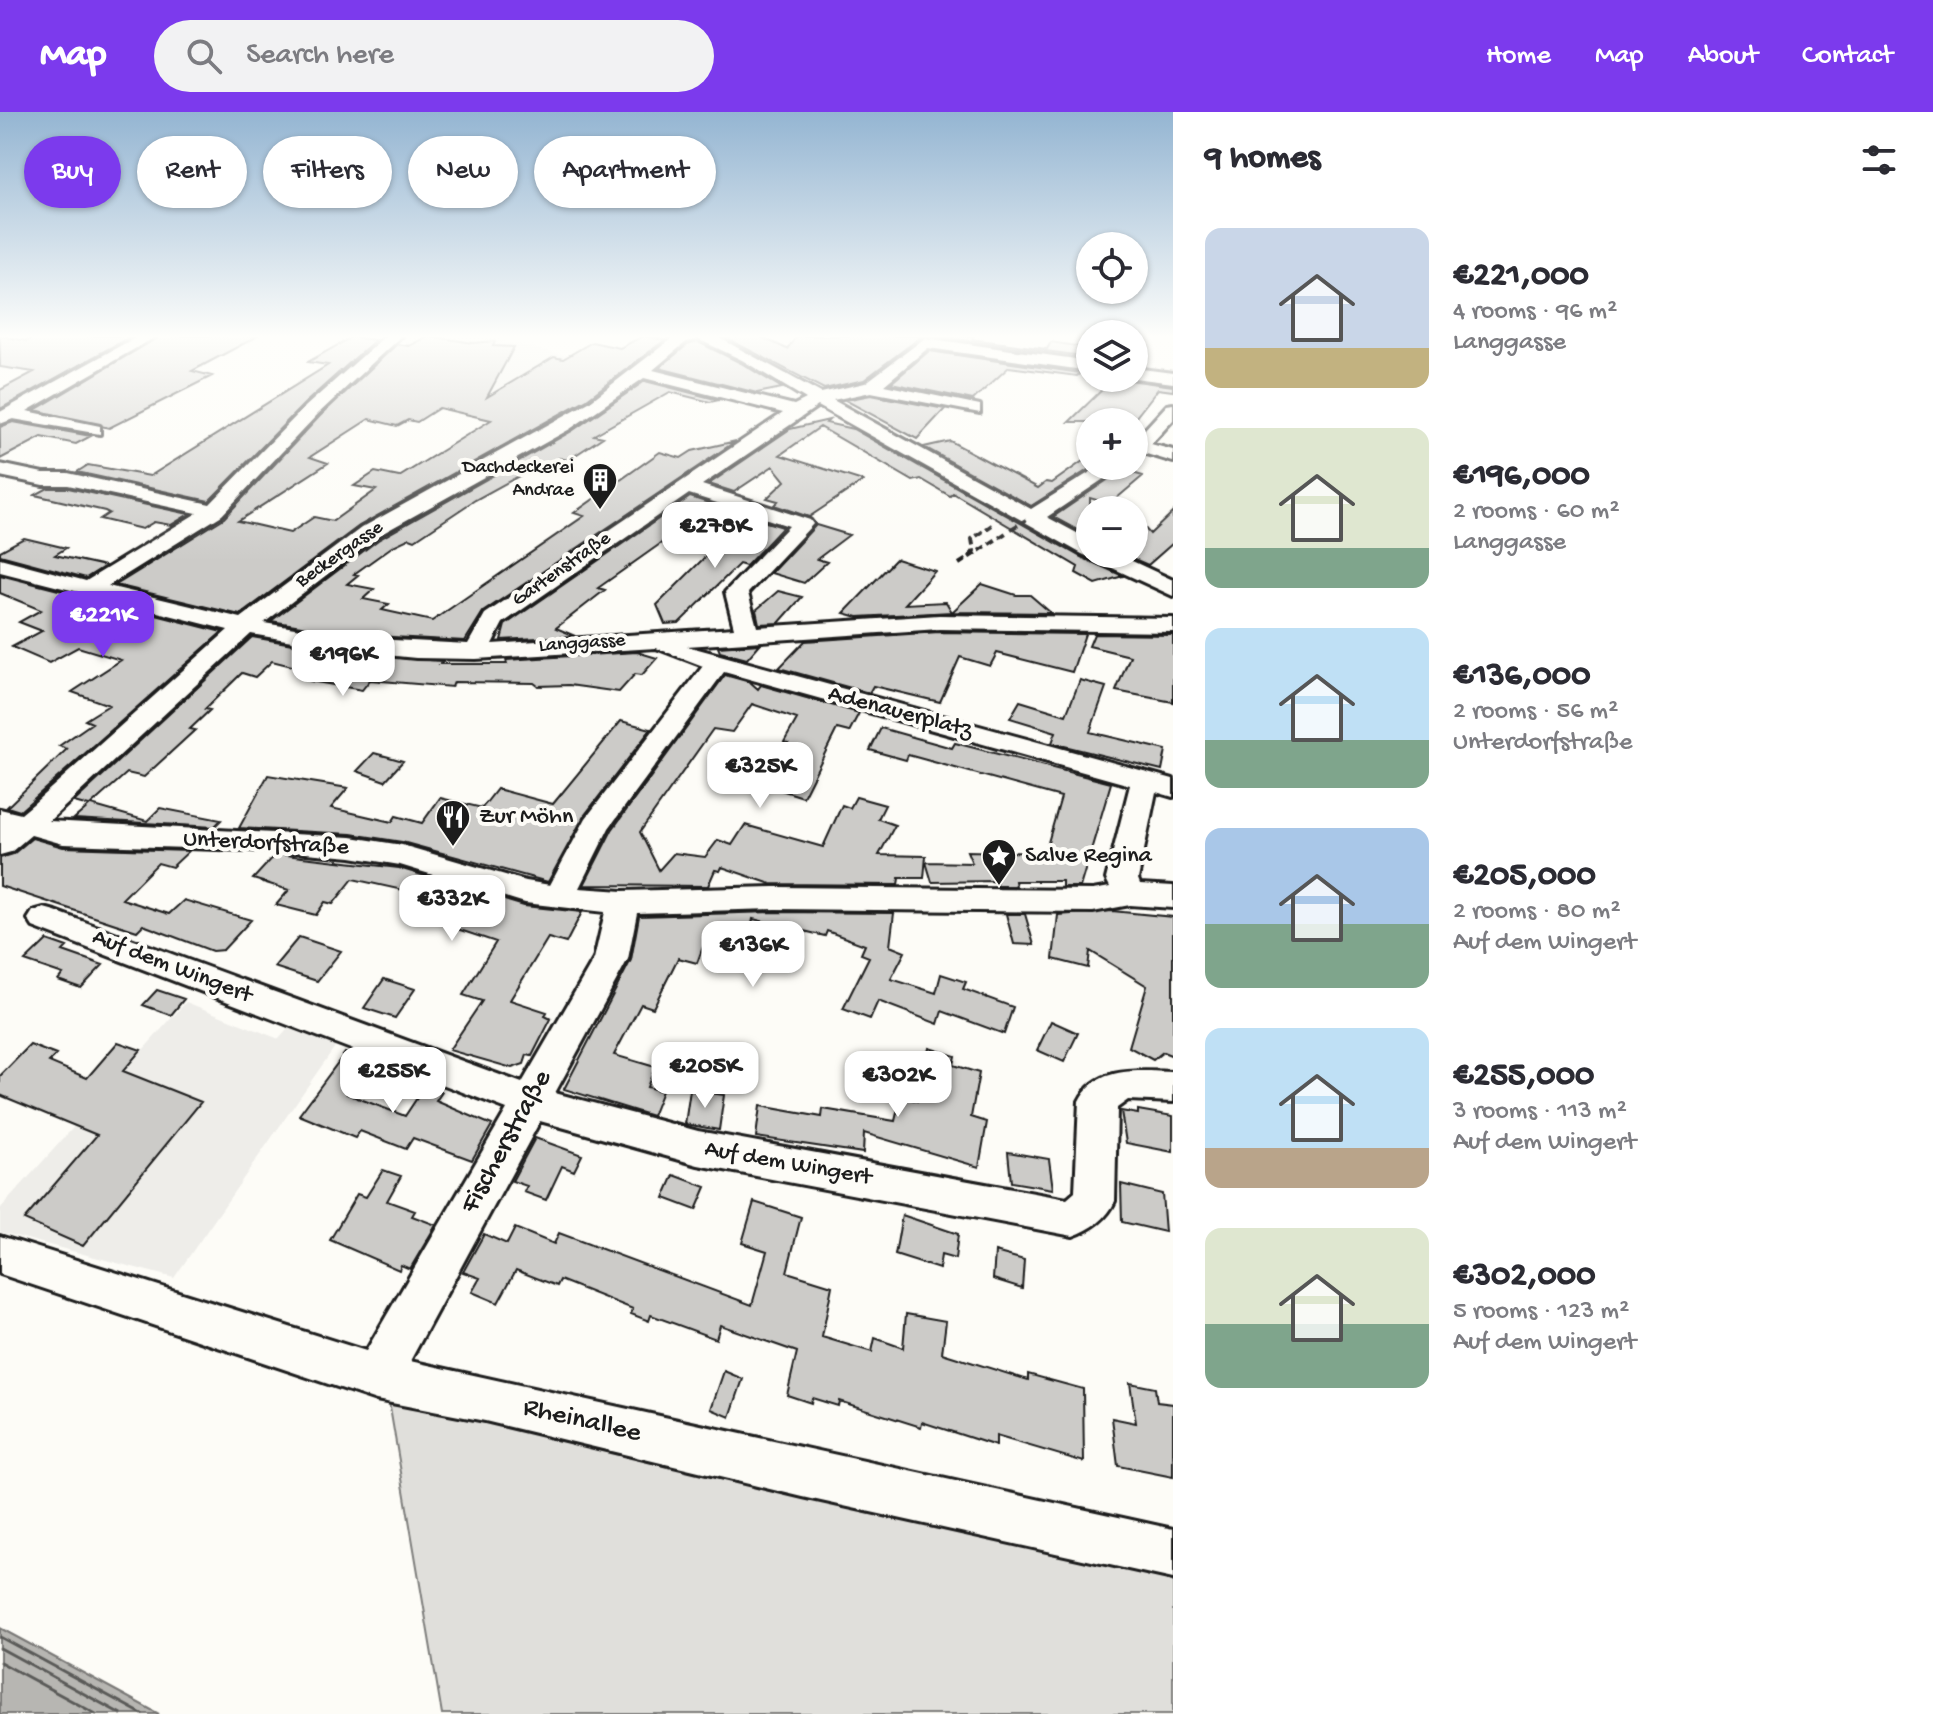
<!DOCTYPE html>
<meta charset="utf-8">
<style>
body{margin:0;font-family:"Gochi Hand",sans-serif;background:#f2f2f3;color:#2b2b33;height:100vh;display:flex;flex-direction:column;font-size:30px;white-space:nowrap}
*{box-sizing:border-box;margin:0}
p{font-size:26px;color:#7c7c81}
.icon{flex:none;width:44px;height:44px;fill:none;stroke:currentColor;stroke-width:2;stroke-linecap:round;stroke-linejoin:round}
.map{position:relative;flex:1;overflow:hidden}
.details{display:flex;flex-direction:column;background:#fff;width:760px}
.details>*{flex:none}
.guide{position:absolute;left:24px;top:24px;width:760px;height:72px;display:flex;gap:16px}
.controls{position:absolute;left:1076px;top:120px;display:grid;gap:16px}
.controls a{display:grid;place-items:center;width:72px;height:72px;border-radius:50%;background:#fff;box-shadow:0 2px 6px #0004;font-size:40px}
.price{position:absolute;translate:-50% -68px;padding:0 18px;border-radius:16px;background:#fff;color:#222;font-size:26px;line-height:52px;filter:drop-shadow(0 2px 4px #0008)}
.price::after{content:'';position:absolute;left:50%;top:48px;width:24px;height:18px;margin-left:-12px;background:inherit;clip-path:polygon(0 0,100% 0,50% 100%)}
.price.active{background:#7c3aed;color:#fff}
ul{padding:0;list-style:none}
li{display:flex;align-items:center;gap:24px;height:200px;padding:0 32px}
li span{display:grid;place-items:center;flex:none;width:224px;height:160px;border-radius:16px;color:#555}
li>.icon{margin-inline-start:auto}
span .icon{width:96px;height:96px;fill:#fffc;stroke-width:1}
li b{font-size:34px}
h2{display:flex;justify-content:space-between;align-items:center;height:96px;padding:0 32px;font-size:34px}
.pill{padding:0 28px;border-radius:36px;background:#fff;box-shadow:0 2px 6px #0004;font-size:28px;line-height:72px}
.pill.active{background:#7c3aed;color:#fff}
header{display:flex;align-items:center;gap:48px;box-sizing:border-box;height:112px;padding:0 40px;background:#7c3aed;color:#fff}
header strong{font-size:38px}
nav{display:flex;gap:44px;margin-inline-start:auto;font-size:28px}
.search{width:560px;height:72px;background:#f2f2f3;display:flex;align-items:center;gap:20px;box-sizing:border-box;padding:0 28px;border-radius:44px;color:#7c7c81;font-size:30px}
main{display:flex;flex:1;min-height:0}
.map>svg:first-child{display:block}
</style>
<header>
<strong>Map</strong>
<div class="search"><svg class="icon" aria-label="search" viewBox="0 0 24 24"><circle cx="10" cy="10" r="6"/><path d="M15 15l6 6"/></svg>Search here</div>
<nav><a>Home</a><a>Map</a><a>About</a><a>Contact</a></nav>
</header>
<main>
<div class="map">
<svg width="1173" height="1602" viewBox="0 0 1173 1602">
<rect width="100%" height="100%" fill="#fdfcf7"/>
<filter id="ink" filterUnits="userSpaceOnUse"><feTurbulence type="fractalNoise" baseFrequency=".0125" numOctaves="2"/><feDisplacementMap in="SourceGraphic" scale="16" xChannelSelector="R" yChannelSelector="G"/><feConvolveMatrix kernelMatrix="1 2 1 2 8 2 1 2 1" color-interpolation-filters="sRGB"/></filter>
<g filter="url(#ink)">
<!-- built -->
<path fill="#eeede9" d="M417 224H480L633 259 608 280 592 282 570 295 365 251 379 247Z
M186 890 279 927 293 911 339 929 174 1166 0 1120V1097Z"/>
<!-- green -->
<path fill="#e0dfdb" stroke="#7e7e7c" stroke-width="2" d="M387 1278 1173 1457V1602H442Z"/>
<!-- water -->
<path fill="#b7b6b2" stroke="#797876" stroke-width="2" d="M0 1516 159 1602H0Z"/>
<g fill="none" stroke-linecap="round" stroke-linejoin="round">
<!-- shore -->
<path stroke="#5a5a58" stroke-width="3" d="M0 1525 142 1602
M0 1536 121 1602
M0 1550 96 1602"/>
</g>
<!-- building -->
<path fill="#cccbc8" stroke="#1c1c1c" stroke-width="2" fill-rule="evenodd" d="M0 224 27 229 38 224H131L0 297V278L34 260 0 255Z
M160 224H258L192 259 212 264 109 316 35 298Z
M428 224 474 231 495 229 493 234 514 235 487 285 554 245 563 247 592 230 620 236 643 224 665 228 587 287 359 414 240 503 116 473 224 406 320 304 397 232 409 234ZM439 296 491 308 399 365 375 360 354 374 376 378 333 409 314 405 290 421 238 409 328 351 310 345 369 307 397 314 408 308 417 310Z
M759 224 787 237 797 224H922L864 268 824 277 724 225Z
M934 224H974L972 227 1047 237 1051 230 1090 236V245Z
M352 225 375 228 304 292 209 389 77 360 88 353 150 364 328 253 308 250Z
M698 230 741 251 782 276 757 281 659 256 687 233Z
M929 239 1080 261 1077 264 1009 255 973 288 891 271Z
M1114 266 1173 274V279L1158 277 1132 310H1069Z
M645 269 719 288 710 290 670 280 594 323 603 325 568 348 559 346 545 355 539 353 475 388 415 428 410 426 393 434 354 462 358 463 347 472 374 477 363 487 389 492 382 498 432 509 584 404 574 401 660 340 681 346 692 339 736 329 483 500 465 529 356 523 271 509 378 428 572 319Z
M871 283 945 297 917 327 845 288Z
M829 308 826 311 853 317 1081 445 1123 464 1096 472 1076 461 1078 455 953 381 950 384 921 367 913 369 820 315 780 343 863 369 809 405 774 393 778 389 767 386 785 369 773 354 734 380 709 372 790 317Z
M13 310 91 324 76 332 42 325 0 347V315Z
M950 329 1038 376 1046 370 1052 371 1090 344V354H1094L1031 394 924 335Z
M1122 358 1143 364 1110 392 1090 386V425L1053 405Z
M48 376H68L189 402 171 413 154 410 142 417 100 407 109 401 105 399 35 383Z
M690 385 715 393 598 476 605 478 556 516 575 524 501 528 505 513Z
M1173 400V431L1148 453 1134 447V404L1150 422Z
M759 408 783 415 746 454 739 452 679 511 665 512 657 493 730 420 743 423Z
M816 413 849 423 817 447 827 450 804 471 771 461Z
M24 426 66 436 55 443 105 454 86 466 0 443V439Z
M896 447 935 459 905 492 946 490 952 500 858 505 844 501Z
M0 463 222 520 20 699 7 695 67 637 59 634 92 611 85 608 109 593 72 580 121 548 78 535 49 551 12 535 42 519 19 510 41 498 0 481Z
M982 472 1016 483H1030L1051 501 952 500Z
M778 479 802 485 779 511 759 512 756 498Z
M939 520 1085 522 1072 560 997 541 990 554 960 545 940 590 873 574 869 581 779 556 805 529Z
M1094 522 1173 523V590L1116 579 1130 544 1089 534Z
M252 525 356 543 443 549 440 552H507L506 548 637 540 657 546 642 563 635 562 619 580 569 573 538 574 534 571 454 570 452 575 370 568 362 578 311 569 320 561 272 549 255 565 242 561 205 597 210 598 190 617 195 618 144 665 127 661 91 693 147 709 160 696 221 708 214 715 74 707 89 694 74 690Z
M760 532 747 547 720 540 718 535Z
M725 563 750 570 758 577 761 573 859 601 849 620 837 617 803 685 765 673 788 631 784 630 797 607 752 592 732 620 713 617 640 720 659 758 674 741 705 745 718 728 732 733 745 713 823 735 842 693 850 696 856 685 885 693 878 707 895 713 879 743 926 744 924 766H899L898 773 771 772 722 755 720 759 715 758 708 774 584 773 612 718Z
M1080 568 1106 575 1090 620 1166 638 1162 658 1052 631 1056 620 1010 606 1020 589 1066 603Z
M621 609 651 617 584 704 548 770 402 730 351 722 239 716 268 663 348 676 331 696 392 710 396 704 422 711 440 686 482 696 497 677 553 692Z
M881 616 952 636 955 631 1111 671 1080 775H1062V769H1015L1016 774H997L996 769 932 770 926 750 972 751 967 739 1045 741 1061 685 908 643 906 648 870 638Z
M374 641 389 645 403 649 385 669 357 659Z
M32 726 63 735 189 739 172 755 158 751 122 787 169 802 184 788 251 808 223 838 212 839 143 813 137 819 0 774V746L13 742Z
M276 742 399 756 524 794 582 800 566 831 548 826 510 888 547 900 545 904 551 907 532 944 527 943 524 952 512 956 449 938 482 889 463 883 496 830 448 814 457 802 407 786 412 780 353 767 333 792 325 790 316 803 276 793 289 778 253 767Z
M1112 799 1173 805V944L1163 940 1153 948 1129 935 1147 874 1090 839 1088 856 1053 847 1058 803Z
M775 800 894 801 890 834 905 840 891 867 936 881 941 862 966 870 963 877 1013 895 1004 922 942 899 938 912 878 889 870 907 843 897 869 845 861 842 865 833 827 819 825 824 753 807 750 823 738 843 714 837 715 831 711 830 708 836 703 835 697 851 678 846 653 896 641 892 614 943 655 955 647 975 662 979 652 1004 564 977 631 848 639 804Z
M1006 802H1025L1034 833 1014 832Z
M299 825 341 839 317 869 274 855Z
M47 828 67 835 63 839 103 853 81 876 58 868 63 862 25 849Z
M384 867 415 877 395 906 364 896Z
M157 878 184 887 171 903 143 893Z
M1051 909 1078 921 1064 950 1037 938Z
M118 930 141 938 123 959 201 990 83 1134 24 1108 97 1023 0 983V964L30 933 56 943 49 950 87 966Z
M929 936 955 944 953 953 979 961 971 1005 987 1010 979 1055 864 1021 863 1041 756 1025 760 994 822 1005 823 997 895 1009 901 984 917 989Z
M345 941 370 950 347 982 405 1004 425 974 442 980 436 989 492 1013 472 1048 413 1026 406 1037 360 1019 355 1026 299 1003Z
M690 978 724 983 719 1018 685 1012Z
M1138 998 1173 1004V1040L1126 1031 1121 999 1138 1002Z
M535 1026 582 1043 574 1059 562 1054 546 1088 524 1080 527 1074 512 1069Z
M1008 1040 1049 1047 1053 1077 1011 1070Z
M383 1058 401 1064 387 1089 415 1099 412 1104 436 1113 410 1157 401 1153 399 1158 330 1128 357 1082 366 1085Z
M674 1063 706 1075 696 1098 664 1086Z
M1121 1072 1162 1082 1165 1120 1122 1110Z
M754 1090 801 1105 787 1160 832 1174 822 1225 872 1240 875 1226 903 1236 906 1202 946 1209 942 1241 1028 1268V1262L1083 1277 1084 1350 996 1324V1334L922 1310 921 1315 839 1289 838 1294 812 1286 811 1291 787 1283 797 1240 720 1213 716 1227 651 1203 649 1209 631 1202 633 1197 560 1168 557 1174 516 1158 498 1191 472 1180 480 1166 463 1160 484 1122 507 1132 515 1116 554 1132 559 1121 752 1193 767 1139 742 1131Z
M902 1103 958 1122 955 1147 941 1143 939 1157 895 1143Z
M995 1140 1024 1148 1022 1176 993 1167Z
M724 1259 743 1267 730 1305 711 1297Z
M1130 1271 1155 1276 1157 1290 1173 1292V1365L1118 1354 1112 1306 1136 1311Z"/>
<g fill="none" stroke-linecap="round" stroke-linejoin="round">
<!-- minor casing -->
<g stroke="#1c1c1c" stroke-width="6">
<path id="minor" d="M138 224H157L27 299 100 314V322L13 307 0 312V300Z
M385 224H401L318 302 222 403 108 474 241 506 361 416 589 290 675 224H716L821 281 865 271 925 226 1090 249V259L928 236 884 273 980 293V301L871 280 833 288 1031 397 1100 354H1123L1047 405 1090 428V442H1117L1173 468V484L1082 442 818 294 702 373 810 408 813 412 748 481 757 515 939 503 1173 506V520L939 517 687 534 1173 667V685L1156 680 1138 767 1140 772 1173 774V796L1130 793 1093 800 775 797 637 801 628 847 555 981 698 1019 1067 1087 1075 1080 1079 989C1097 953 1139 959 1173 960V990L1128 988 1117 996 1115 1089C1107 1107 1092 1117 1073 1124L698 1053 540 1009 410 1249 1173 1417V1467L803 1385 485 1309 376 1288 0 1162V1124L366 1239 507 997 33 815 28 807 33 799 44 796 55 799 522 971 594 847 605 800 525 791 400 753 351 745 283 739 63 732 31 723 11 740 0 743V697L21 702 33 692 228 518 0 460V446L86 469 197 401 68 373H43L0 364V352L43 361H68L210 392 306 294ZM698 227 742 248 806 287 794 293 653 258 686 230ZM644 266 783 301 485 502 468 532 356 526 264 511 376 425 570 317ZM689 382 789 414 725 480 734 516 492 532 503 511ZM251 522 356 540 416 546 476 547 656 536 703 554 586 706 550 773 526 769 402 733 351 725 49 709ZM724 560 1130 673 1106 767 1110 775 1093 778 775 775 623 779 579 776 609 716Z
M1134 256 1173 261V271L1134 266Z
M1173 292V308L1151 332 1173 338V350L1143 341 1134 346V329L1167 293Z"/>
</g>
<!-- minor -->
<use href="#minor" fill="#fdfcf7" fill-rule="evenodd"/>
<!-- rail -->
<path stroke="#1c1c1c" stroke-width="4" stroke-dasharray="8 4" stroke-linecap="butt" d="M1011 417 1026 408
M970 444 974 439 972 427 992 413
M959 452 1006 421"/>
</g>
</g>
<!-- sky -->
<linearGradient id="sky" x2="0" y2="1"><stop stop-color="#94b5d2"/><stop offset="0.5" stop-color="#fefefb"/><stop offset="1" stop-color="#fefefb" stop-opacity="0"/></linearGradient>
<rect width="1173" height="449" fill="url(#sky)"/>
<!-- icons -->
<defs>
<g id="building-pin" transform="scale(1.8)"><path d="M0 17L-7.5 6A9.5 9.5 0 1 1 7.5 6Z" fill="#1c1c1c" stroke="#fdfcf7"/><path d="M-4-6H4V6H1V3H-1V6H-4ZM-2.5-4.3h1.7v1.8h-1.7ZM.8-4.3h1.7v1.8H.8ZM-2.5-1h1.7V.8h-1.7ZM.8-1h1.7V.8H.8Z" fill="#fff"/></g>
<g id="restaurant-pin" transform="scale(1.8)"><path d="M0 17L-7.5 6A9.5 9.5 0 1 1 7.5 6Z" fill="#1c1c1c" stroke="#fdfcf7"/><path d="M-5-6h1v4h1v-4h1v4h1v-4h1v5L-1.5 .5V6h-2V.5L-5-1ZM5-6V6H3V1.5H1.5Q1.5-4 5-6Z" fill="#fff"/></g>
<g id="sight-pin" transform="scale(1.8)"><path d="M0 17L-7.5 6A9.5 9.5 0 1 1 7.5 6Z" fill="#1c1c1c" stroke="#fdfcf7"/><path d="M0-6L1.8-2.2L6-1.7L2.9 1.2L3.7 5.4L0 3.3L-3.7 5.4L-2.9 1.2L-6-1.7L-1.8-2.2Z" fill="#fff"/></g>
</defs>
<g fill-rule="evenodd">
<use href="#building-pin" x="600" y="368"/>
<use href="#restaurant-pin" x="453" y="705"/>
<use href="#sight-pin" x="999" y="744"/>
</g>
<g text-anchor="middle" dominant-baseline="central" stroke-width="8" stroke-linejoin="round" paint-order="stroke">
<!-- far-poi labels -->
<g font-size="20" fill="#1c1c1c" stroke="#fdfcf7" text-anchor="end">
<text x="574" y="356">Dachdeckerei<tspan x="574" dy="23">Andrae</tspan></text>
</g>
<!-- far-street labels -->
<g font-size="20" fill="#1c1c1c" stroke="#fdfcf7">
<text transform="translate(340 443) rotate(-35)">Beckergasse</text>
<text transform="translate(562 458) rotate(-35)">Gartenstraße</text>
<text transform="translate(582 532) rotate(-4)">Langgasse</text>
</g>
<!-- street labels -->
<g font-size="24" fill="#1c1c1c" stroke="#fdfcf7">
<text transform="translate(900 601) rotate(15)">Adenauerplatz</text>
<text transform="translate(266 732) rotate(3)">Unterdorfstraße</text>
<text transform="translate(172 855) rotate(21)">Auf dem Wingert</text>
<text transform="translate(788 1052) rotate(10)">Auf dem Wingert</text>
</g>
<!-- poi labels -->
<g font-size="24" fill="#1c1c1c" stroke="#fdfcf7" text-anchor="start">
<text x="479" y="705">Zur Möhn</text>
<text x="1025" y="744">Salve Regina</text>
</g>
<!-- near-street labels -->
<g font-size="28" fill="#1c1c1c" stroke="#fdfcf7">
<text transform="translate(507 1030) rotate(-61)">Fischerstraße</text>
<text transform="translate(582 1309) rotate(13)">Rheinallee</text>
</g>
</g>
</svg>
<div class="controls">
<a><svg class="icon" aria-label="locate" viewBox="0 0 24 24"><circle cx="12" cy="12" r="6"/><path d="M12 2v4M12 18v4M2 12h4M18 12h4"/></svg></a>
<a><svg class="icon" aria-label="layers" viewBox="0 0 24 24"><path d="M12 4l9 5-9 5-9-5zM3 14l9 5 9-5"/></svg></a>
<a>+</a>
<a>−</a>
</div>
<b class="price" style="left:715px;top:458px">€278K</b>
<b class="price active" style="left:103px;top:547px">€221K</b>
<b class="price" style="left:343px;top:586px">€196K</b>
<b class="price" style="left:760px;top:698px">€325K</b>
<b class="price" style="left:452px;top:831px">€332K</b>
<b class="price" style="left:753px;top:877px">€136K</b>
<b class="price" style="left:705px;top:998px">€205K</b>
<b class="price" style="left:393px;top:1003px">€255K</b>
<b class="price" style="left:898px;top:1007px">€302K</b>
<div class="guide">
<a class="pill active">Buy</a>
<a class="pill">Rent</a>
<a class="pill">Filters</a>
<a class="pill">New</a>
<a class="pill">Apartment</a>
</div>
</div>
<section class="details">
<h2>9 homes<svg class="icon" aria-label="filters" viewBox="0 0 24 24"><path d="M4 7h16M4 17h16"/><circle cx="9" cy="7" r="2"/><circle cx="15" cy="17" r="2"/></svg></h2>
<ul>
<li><span style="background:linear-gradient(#c9d6e8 75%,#c2b280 0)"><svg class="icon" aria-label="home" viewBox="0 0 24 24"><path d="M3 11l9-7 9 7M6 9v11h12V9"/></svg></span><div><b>€221,000</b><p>4 rooms · 96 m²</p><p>Langgasse</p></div></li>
<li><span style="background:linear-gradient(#dfe7d0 75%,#7fa58c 0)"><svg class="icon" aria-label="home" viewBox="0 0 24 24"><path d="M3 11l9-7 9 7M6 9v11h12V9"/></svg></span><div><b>€196,000</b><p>2 rooms · 60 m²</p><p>Langgasse</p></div></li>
<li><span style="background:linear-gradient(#bfe0f5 70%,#7fa58c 0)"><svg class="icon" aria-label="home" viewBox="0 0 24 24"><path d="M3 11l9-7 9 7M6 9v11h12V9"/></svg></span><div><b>€136,000</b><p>2 rooms · 56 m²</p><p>Unterdorfstraße</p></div></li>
<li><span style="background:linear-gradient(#a9c7e8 60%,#7fa58c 0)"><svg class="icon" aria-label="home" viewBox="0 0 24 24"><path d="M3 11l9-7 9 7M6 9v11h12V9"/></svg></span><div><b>€205,000</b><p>2 rooms · 80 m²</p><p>Auf dem Wingert</p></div></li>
<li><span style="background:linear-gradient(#bfe0f5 75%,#b9a48a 0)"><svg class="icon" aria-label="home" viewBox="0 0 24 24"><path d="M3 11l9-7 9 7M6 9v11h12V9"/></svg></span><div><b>€255,000</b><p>3 rooms · 113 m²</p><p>Auf dem Wingert</p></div></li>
<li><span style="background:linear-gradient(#dfe7d0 60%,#7fa58c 0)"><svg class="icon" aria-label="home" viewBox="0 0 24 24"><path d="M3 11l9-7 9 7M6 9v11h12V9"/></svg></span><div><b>€302,000</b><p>5 rooms · 123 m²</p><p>Auf dem Wingert</p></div></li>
</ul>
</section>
</main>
